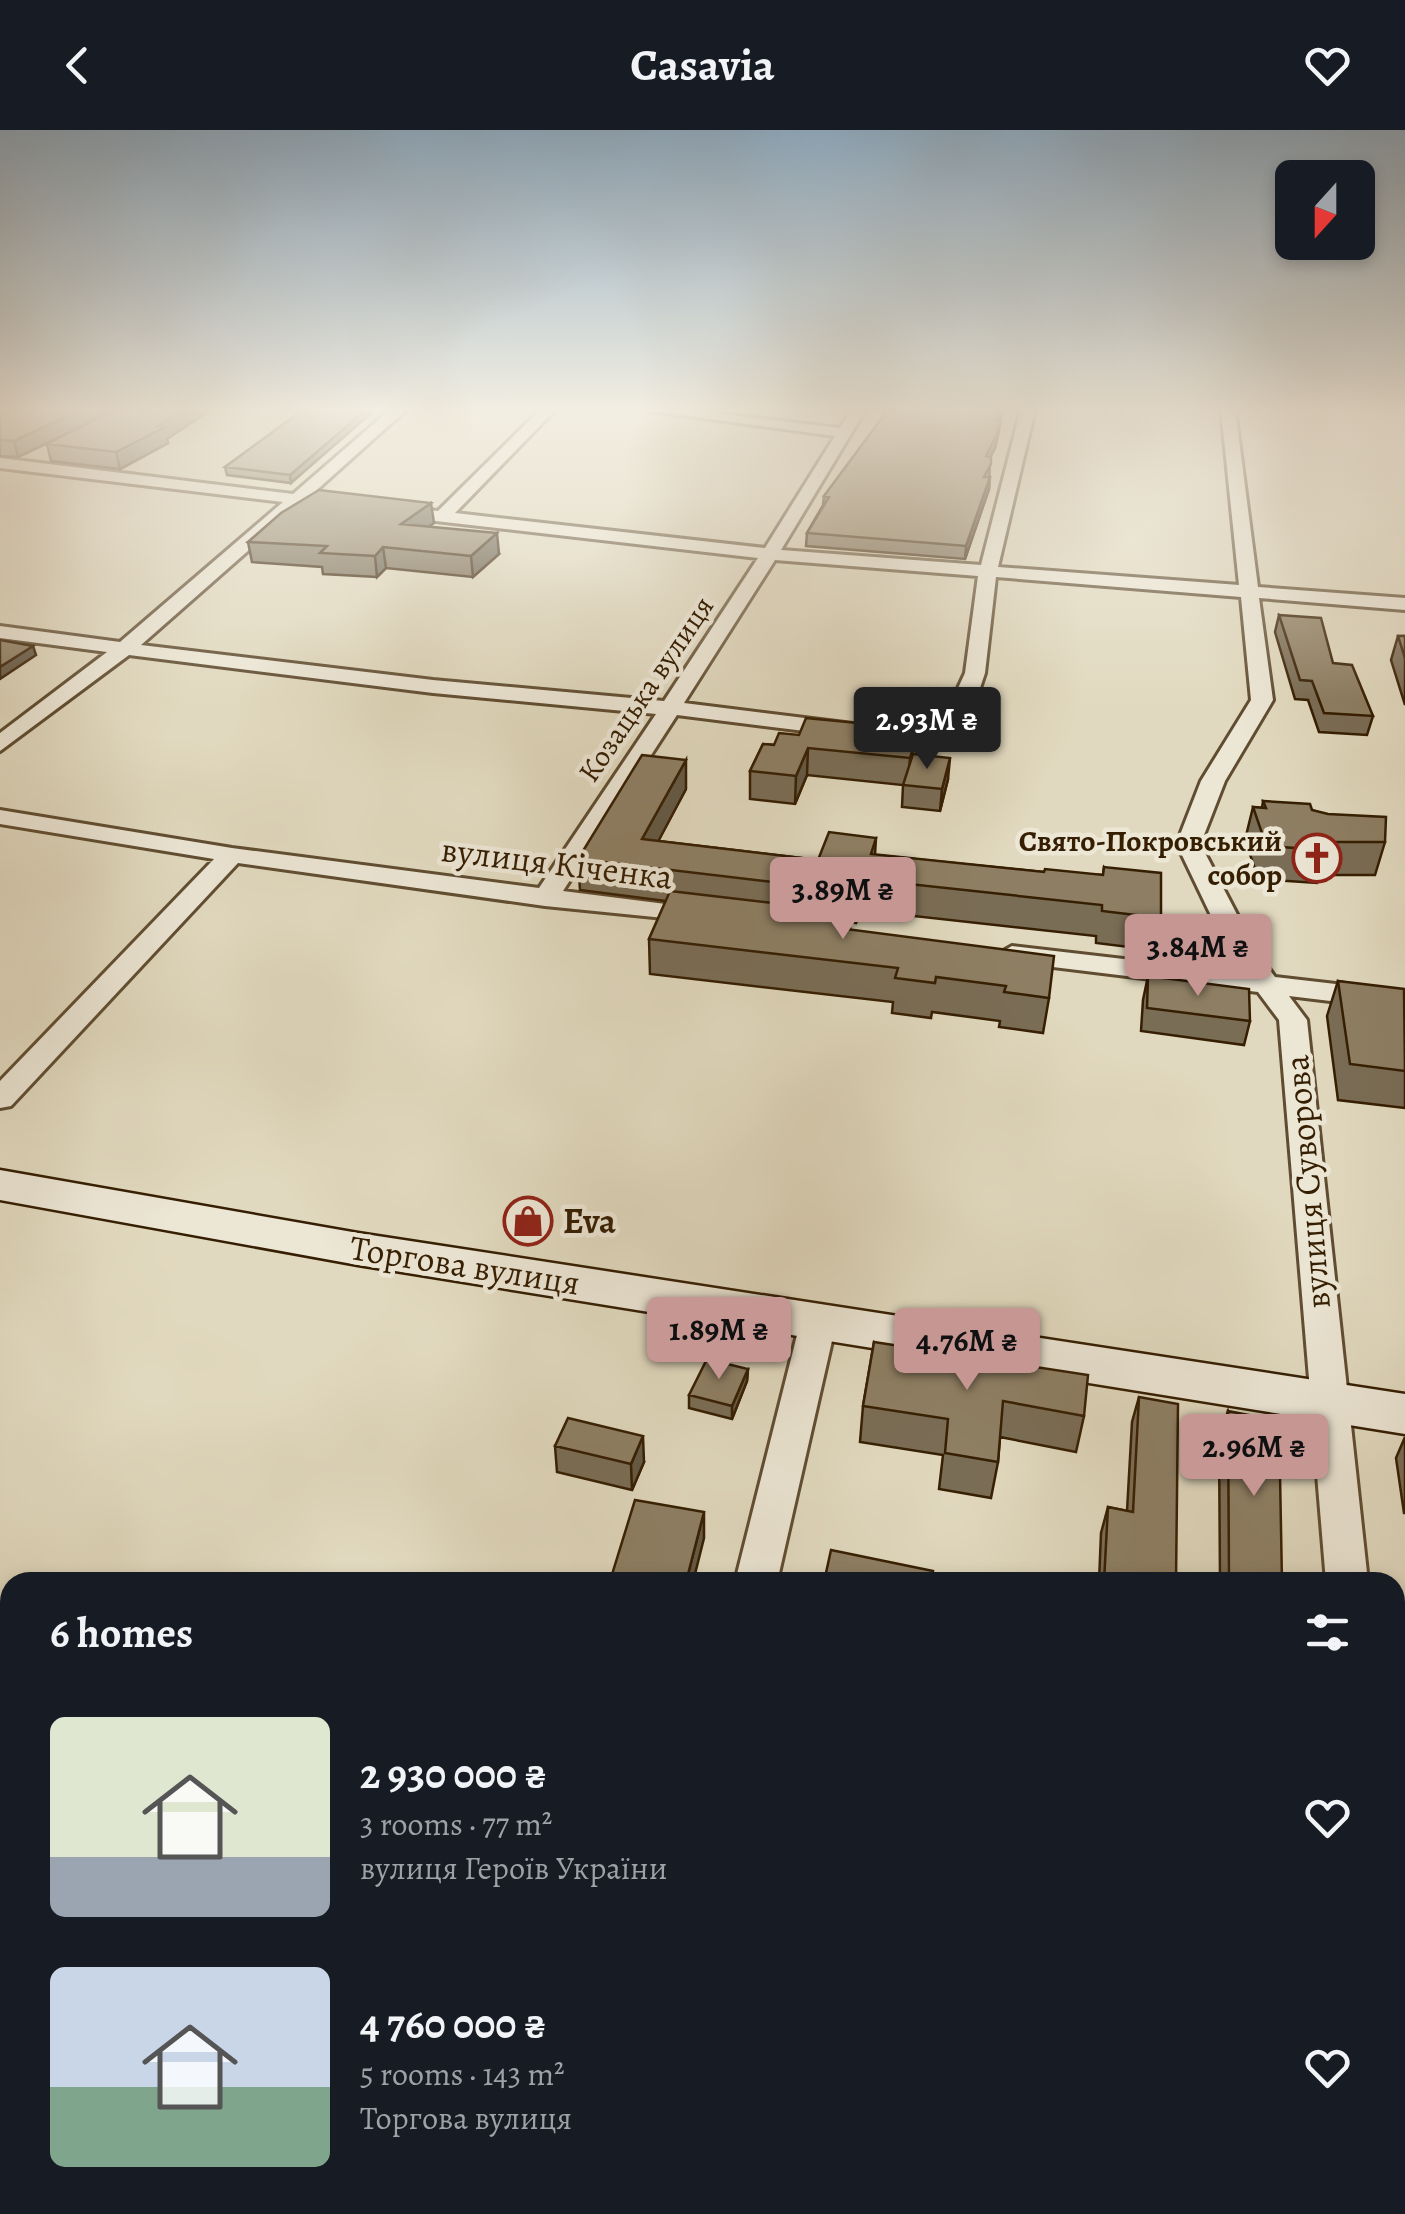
<!DOCTYPE html>
<meta charset="utf-8">
<style>
body{margin:0;font-family:Alegreya,serif;background:#242831;color:#f1f3f6;height:100vh;display:flex;flex-direction:column;font-size:38px;white-space:nowrap}
*{box-sizing:border-box;margin:0}
p{font-size:32px;color:#9ea1a6}
.icon{flex:none;width:55px;height:55px;fill:none;stroke:currentColor;stroke-width:2;stroke-linecap:round;stroke-linejoin:round}
.map{position:relative;flex:1;overflow:hidden}
.panel{position:absolute;left:0px;top:1442px;width:1405px;height:642px;display:flex;flex-direction:column;background:#171b24;border-radius:30px 30px 0 0;box-shadow:0 5px 15px #0003}
.panel>*{flex:none}
.needle{width:65px;rotate:201deg}
.fabs{position:absolute;left:1275px;top:30px;display:grid;gap:20px}
.fabs a{display:grid;place-items:center;width:100px;height:100px;border-radius:15px;background:#171b24;box-shadow:0 5px 15px #0003;font-size:50px}
.price{position:absolute;translate:-50% -85px;padding:0 22px;border-radius:10px;background:#c59692;color:#111;font-size:32px;line-height:65px;filter:drop-shadow(0 2px 5px #0008)}
.price::after{content:'';position:absolute;left:50%;top:60px;width:30px;height:22px;margin-left:-15px;background:inherit;clip-path:polygon(0 0,100% 0,50% 100%)}
.price.on{background:#222;color:#fff}
ul{padding:0;list-style:none}
li{display:flex;align-items:center;gap:30px;height:250px;padding:0 50px}
li span{display:grid;place-items:center;flex:none;width:280px;height:200px;border-radius:15px;color:#555}
li>.icon{margin-inline-start:auto}
span .icon{width:120px;height:120px;fill:#fffc;stroke-width:1}
li b{font-size:42px}
h2{display:flex;justify-content:space-between;align-items:center;height:120px;padding:0 50px;font-size:42px}
header{display:flex;justify-content:space-between;align-items:center;height:130px;padding:0 50px;background:#171b24;font-size:45px;font-weight:600}
.map>svg:first-child{display:block}
</style>
<header><svg class="icon" aria-label="back" viewBox="0 0 24 24"><path d="M15 5l-7 7 7 7"/></svg>Casavia<svg class="icon" aria-label="heart" viewBox="0 0 24 24"><path d="M12 20l-8-8c-3-5 5-10 8-4 3-6 11-1 8 4z"/></svg></header>
<div class="map">
<svg width="1405" height="2084" viewBox="0 0 1405 2084">
<rect width="100%" height="100%" fill="#e1d9bf"/>
<filter id="stains"><feTurbulence type="fractalNoise" baseFrequency=".002" numOctaves="4"/><feColorMatrix values="0 0 0 0 .2 0 0 0 0 .09 0 0 0 0 .02 0 0 0 .5 -.17"/></filter>
<radialGradient id="worn" r=".72"><stop offset=".6" stop-color="#630" stop-opacity="0"/><stop offset="1" stop-color="#630" stop-opacity=".3"/></radialGradient>
<g fill="none" stroke-linecap="round" stroke-linejoin="round">
<!-- street casing -->
<g stroke="#604d31" stroke-width="6">
<path id="street" d="M391 279H407L310 366 349 372V378L300 375 141 515 433 550 664 571 758 428 392 386 384 381 392 376 438 381 541 279H556L455 383 765 418 835 306 636 279H681L840 298 852 279H866L781 420 981 435 1021 279H1035L998 437 1239 455 1221 279H1235L1258 457 1405 468V480L1259 468 1273 570 1225 651 1204 705 1205 723 1256 821 1275 847 1405 862V880L1289 866 1307 890 1368 1452H1326L1279 890 1258 862 1012 832 998 824 1012 816 1244 843 1229 823 1181 723 1180 705 1201 651 1251 570 1241 467 996 447 985 543 972 582 957 604 949 606 853 607 677 585 563 761 705 779 714 781 718 787 714 793 545 776 238 733 11 976 0 978V951L214 729 0 694V680L232 718 539 758 656 584 433 563 129 525 0 621V603L107 522 0 508V496L120 512 283 372 0 338V328L293 364ZM775 430 978 446 965 543 942 593 853 594 684 573Z
M819 1176 832 1180 837 1189 777 1452H735L801 1189 806 1180Z
M0 1783 10 1786V1838L0 1835Z
M1395 1845 1405 1849V1986L1395 1982Z
M578 2075H636L634 2084H576Z
M1131 2075H1227L1231 2084H1135Z"/>
</g>
<!-- secondary casing -->
<g stroke="#351e02" stroke-width="5">
<path id="secondary" d="M0 1040 358 1103 1405 1264V1304L358 1135 0 1070Z"/>
</g>
<!-- street -->
<use href="#street" fill="#ece6d5" fill-rule="evenodd"/>
<!-- secondary -->
<use href="#secondary" fill="#ece6d5" fill-rule="evenodd"/>
</g>
<!-- wall -->
<path fill="#7a6d56" stroke="#351e02" stroke-width="2.5" d="M0 279 167 309 168 313 120 339 51 331 47 314 86 295 18 327 0 326Z
M304 279 291 353 227 345 225 337Z
M950 279H1004L1000 290 999 301 995 318 990 327 989 359 965 429 806 416 807 403 823 375 824 366 948 283Z
M434 393 428 396 499 424 473 447 386 438 377 447 323 444 322 437 252 432 248 412Z
M1279 485 1333 533 1373 586 1367 605 1319 602 1308 570 1295 569 1275 502Z
M1398 506H1405V575L1391 530Z
M763 614 917 625 948 649 940 681 902 677 903 655 807 645 795 674 750 669V641Z
M686 659 658 711 818 730 876 708 875 725 1044 742 1103 745 1104 737 1161 788 1154 820 1096 813V806L860 780 856 793 850 792V800L1049 868 1043 903 999 897 1000 891 932 882 931 888 892 883 893 872 650 844 649 809 666 771 580 760 578 729Z
M1263 671 1312 680 1385 712 1375 745H1319L1317 753 1273 750 1270 743 1256 742 1245 710 1253 677 1262 678Z
M1148 846 1250 891 1244 915 1141 901 1143 870Z
M1338 851 1405 863V978L1338 970 1327 886Z
M874 1212 1084 1286 1076 1322 1000 1307 998 1332 991 1368 939 1359 943 1325 860 1312 863 1276Z
M748 1239 747 1251 732 1289 689 1278V1265Z
M1139 1267 1176 1452H1099L1101 1403 1108 1377 1127 1381 1132 1292Z
M1228 1281 1282 1452H1220L1219 1307Z
M1405 1307V1383H1404L1396 1328Z
M555 1316 644 1332 632 1360 557 1342Z
M0 1907 10 1910V2029L0 2025Z"/>
<!-- shaded-wall -->
<path fill="#635946" stroke="#351e02" stroke-width="2.5" d="M82 279H118L18 327 14 311Z
M185 279H212L167 309 168 313 120 339 116 322Z
M367 279H376L291 353 290 345Z
M1001 290 995 318 985 338 986 326Z
M990 347 989 359 965 429 966 416Z
M431 373 434 393 404 414 401 394Z
M497 403 499 424 473 447 471 426Z
M383 417 386 438 377 447 375 426Z
M33 516 36 525 0 549V537Z
M919 599 917 626 908 655 910 628Z
M808 618 807 645 795 674 796 646Z
M950 628 948 649 940 681 942 659Z
M686 630V659L643 740 642 709Z
M863 749 860 780 856 793 858 762Z
M748 1239 747 1251 732 1289V1276Z
M643 1306 644 1332 632 1360 631 1334Z
M704 1382V1408L693 1452H686Z
M35 2075H65L61 2084H30Z
M303 2075H319L316 2084H300Z
M498 2075H507V2084H495Z"/>
<!-- building -->
<path fill="#8e7f64" stroke="#351e02" stroke-width="2.5" d="M0 279H82L14 311 0 310Z
M116 279H185L158 296 165 297 116 322 47 314Z
M304 279H367L290 345 225 337Z
M950 279H1001L997 290H1001L996 306 986 326 991 327V334L984 347H990L966 416 807 403 829 367 824 366 887 281 948 283Z
M319 360 431 373 401 394 497 403 471 426 383 417 375 426 320 423 327 416 248 412 281 383Z
M1279 485 1321 488 1333 533 1352 535 1373 586 1324 583 1312 551 1300 550Z
M1398 506H1405V528Z
M0 510 33 516 0 537Z
M806 588 919 599 910 628 808 618 796 646 750 641 763 614 774 615 779 603 799 605Z
M913 624 950 628 942 659 903 655Z
M642 625 686 630 642 709 818 730 829 702 876 708 871 724 1044 742 1045 739 1103 745 1104 737 1161 743V788L1102 781V775L863 749 858 762 578 729Z
M1263 671 1310 674 1312 680 1328 684 1386 687 1385 712H1323L1326 720 1281 717 1279 710 1264 709 1253 677 1266 678Z
M670 761 851 782 846 799 1054 826 1049 868 1004 862 1006 856 936 847 935 853 895 848 898 838 649 809Z
M1148 846 1249 859 1250 891 1147 878Z
M1338 851 1404 859 1405 941 1350 934Z
M874 1212 1088 1245 1084 1286 1003 1271 998 1332 945 1323 948 1289 863 1276Z
M707 1229 748 1239 732 1276 689 1265Z
M1139 1267 1178 1274 1176 1452H1104L1108 1377 1133 1382Z
M1228 1281 1279 1291 1282 1452H1254L1229 1448Z
M568 1288 643 1306 631 1334 555 1316Z
M635 1370 704 1382 686 1452 610 1451Z
M831 1420 933 1441 931 1452H824Z
M0 1907 10 1910V2010L0 2007Z
M10 2054V2075H35L30 2084H0V2073Z
M230 2075H303L300 2084H227Z
M426 2075H498L495 2084H423Z
M699 2075H810L808 2084H697Z
M898 2075H919L955 2084H897Z"/>
<!-- sky -->
<linearGradient id="sky" x2="0" y2="1"><stop stop-color="#8ea9be"/><stop offset="0.49" stop-color="#f2eee2"/><stop offset="1" stop-color="#f2eee2" stop-opacity="0"/></linearGradient>
<rect width="1405" height="571" fill="url(#sky)"/>
<!-- icons -->
<defs>
<g id="church-ring" transform="scale(2.5)"><circle r="9.5" fill="#ece6d5" stroke="#8f2418" stroke-width="1.5"/><path d="M-1.2-6h2.4v3.5h3.3v2.4h-3.3V6h-2.4V-.1h-3.3v-2.4h3.3Z" fill="#8f2418"/></g>
<g id="shop-ring" transform="scale(2.5)"><circle r="9.5" fill="#ece6d5" stroke="#8f2418" stroke-width="1.5"/><path d="M-5-2.5h2.3a2.7 3.5 0 0 1 5.4 0H5L5.5 6h-11ZM-1.5-2.5h3a1.5 2.3 0 0 0-3 0Z" fill="#8f2418"/></g>
</defs>
<g fill-rule="evenodd">
<use href="#church-ring" x="1317" y="728"/>
<use href="#shop-ring" x="528" y="1091"/>
</g>
<g text-anchor="middle" dominant-baseline="central" stroke-width="9" stroke-linejoin="round" paint-order="stroke">
<!-- far-street labels -->
<g font-size="30" fill="#351e02" stroke="#ece6d5">
<text transform="translate(646 559) rotate(-56)">Козацька вулиця</text>
</g>
<!-- far-poi labels -->
<g font-size="30" font-weight="bold" fill="#351e02" stroke="#ece6d5" text-anchor="end">
<text x="1282" y="711">Свято-Покровський<tspan x="1282" dy="34">собор</tspan></text>
</g>
<!-- street labels -->
<g font-size="35" fill="#351e02" stroke="#ece6d5">
<text transform="translate(557 733) rotate(7)">вулиця Кіченка</text>
<text transform="translate(1307 1052) rotate(-95)">вулиця Суворова</text>
<text transform="translate(465 1135) rotate(9)">Торгова вулиця</text>
</g>
<!-- poi labels -->
<g font-size="35" font-weight="bold" fill="#351e02" stroke="#ece6d5" text-anchor="start">
<text x="563" y="1091">Eva</text>
</g>
</g>
<rect width="100%" height="100%" filter="url(#stains)"/>
<rect width="100%" height="100%" fill="url(#worn)"/>
</svg>
<div class="fabs">
<a><svg class="needle" viewBox="-14 -14 28 28"><path d="M0-13l5 13h-10z" fill="#e53935"/><path d="M0 13l5-13h-10z" fill="#9ea1a6"/></svg></a>
</div>
<b class="price on" style="left:927px;top:642px">2.93M ₴</b>
<b class="price" style="left:843px;top:812px">3.89M ₴</b>
<b class="price" style="left:1198px;top:869px">3.84M ₴</b>
<b class="price" style="left:719px;top:1252px">1.89M ₴</b>
<b class="price" style="left:967px;top:1263px">4.76M ₴</b>
<b class="price" style="left:1254px;top:1369px">2.96M ₴</b>
<section class="panel">
<h2>6 homes<svg class="icon" aria-label="filters" viewBox="0 0 24 24"><path d="M4 7h16M4 17h16"/><circle cx="9" cy="7" r="2"/><circle cx="15" cy="17" r="2"/></svg></h2>
<ul>
<li><span style="background:linear-gradient(#dfe7d0 70%,#9aa5b1 0)"><svg class="icon" aria-label="home" viewBox="0 0 24 24"><path d="M3 11l9-7 9 7M6 9v11h12V9"/></svg></span><div><b>2 930 000 ₴</b><p>3 rooms · 77 m²</p><p>вулиця Героїв України</p></div><svg class="icon" aria-label="heart" viewBox="0 0 24 24"><path d="M12 20l-8-8c-3-5 5-10 8-4 3-6 11-1 8 4z"/></svg></li>
<li><span style="background:linear-gradient(#c9d6e8 60%,#7fa58c 0)"><svg class="icon" aria-label="home" viewBox="0 0 24 24"><path d="M3 11l9-7 9 7M6 9v11h12V9"/></svg></span><div><b>4 760 000 ₴</b><p>5 rooms · 143 m²</p><p>Торгова вулиця</p></div><svg class="icon" aria-label="heart" viewBox="0 0 24 24"><path d="M12 20l-8-8c-3-5 5-10 8-4 3-6 11-1 8 4z"/></svg></li>
</ul>
</section>
</div>
